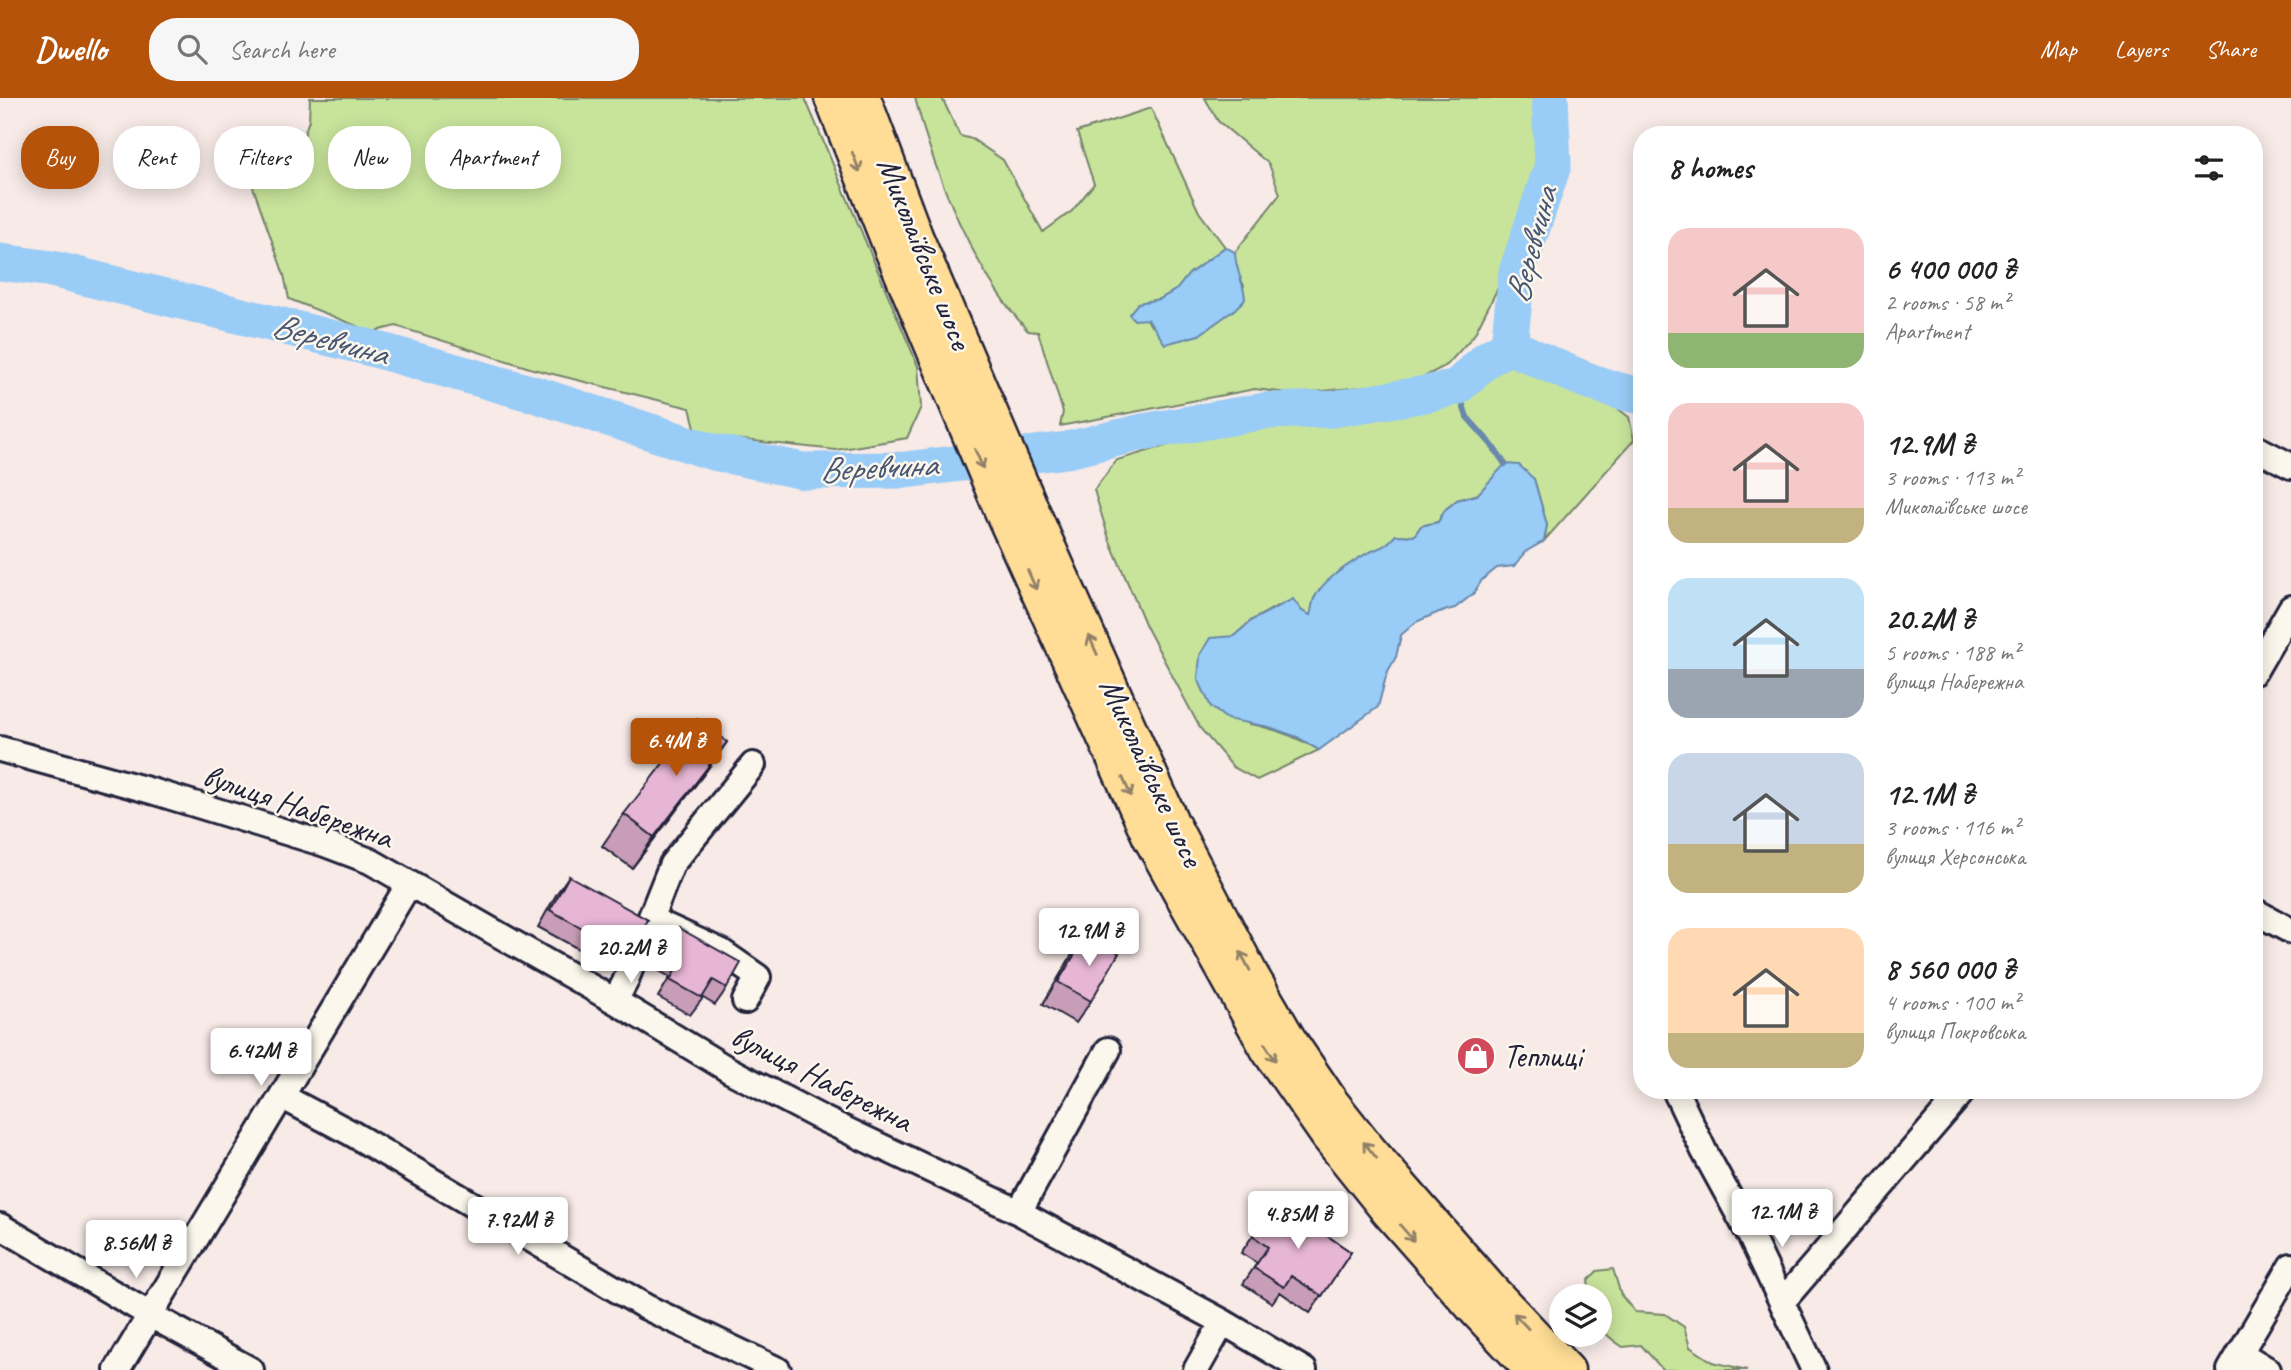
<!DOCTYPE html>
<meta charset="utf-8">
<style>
body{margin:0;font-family:Caveat,sans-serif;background:#f6f6f6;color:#222;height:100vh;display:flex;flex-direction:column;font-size:26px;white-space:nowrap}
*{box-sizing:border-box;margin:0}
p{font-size:23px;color:#767676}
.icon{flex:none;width:38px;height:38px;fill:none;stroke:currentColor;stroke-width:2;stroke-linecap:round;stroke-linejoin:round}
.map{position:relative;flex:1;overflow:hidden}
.details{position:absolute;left:1633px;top:28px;width:630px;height:973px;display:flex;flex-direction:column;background:#fff;border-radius:28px;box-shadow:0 4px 18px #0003}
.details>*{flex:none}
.top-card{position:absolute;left:21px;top:28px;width:665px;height:63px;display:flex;gap:14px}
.buttons{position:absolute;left:1549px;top:1186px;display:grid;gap:14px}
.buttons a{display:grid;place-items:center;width:63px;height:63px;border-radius:50%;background:#fff;box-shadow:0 4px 18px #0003;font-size:35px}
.price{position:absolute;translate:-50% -60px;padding:0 16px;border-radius:7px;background:#fff;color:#222;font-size:23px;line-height:46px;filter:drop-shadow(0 2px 4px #0008)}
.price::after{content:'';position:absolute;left:50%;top:42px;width:21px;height:16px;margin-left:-10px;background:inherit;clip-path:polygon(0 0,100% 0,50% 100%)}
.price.selected{background:#b45309;color:#fff}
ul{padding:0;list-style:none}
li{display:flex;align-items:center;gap:21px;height:175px;padding:0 35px}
li span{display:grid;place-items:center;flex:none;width:196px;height:140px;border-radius:21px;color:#555}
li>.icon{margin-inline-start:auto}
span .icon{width:84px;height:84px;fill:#fffc;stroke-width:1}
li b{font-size:30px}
h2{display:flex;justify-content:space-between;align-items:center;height:84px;padding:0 35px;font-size:30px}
.chip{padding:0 24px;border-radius:28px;background:#fff;box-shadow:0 4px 18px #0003;font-size:24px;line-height:63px}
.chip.selected{background:#b45309;color:#fff}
header{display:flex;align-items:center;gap:42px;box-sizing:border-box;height:98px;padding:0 35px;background:#b45309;color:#fff}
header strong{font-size:33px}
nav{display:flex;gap:38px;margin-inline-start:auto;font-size:24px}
.search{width:490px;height:63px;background:#f6f6f6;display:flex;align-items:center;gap:18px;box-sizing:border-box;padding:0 24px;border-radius:28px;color:#767676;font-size:26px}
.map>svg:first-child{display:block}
</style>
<header>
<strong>Dwello</strong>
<div class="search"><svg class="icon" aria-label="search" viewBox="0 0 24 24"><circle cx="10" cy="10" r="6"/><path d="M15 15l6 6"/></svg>Search here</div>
<nav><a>Map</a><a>Layers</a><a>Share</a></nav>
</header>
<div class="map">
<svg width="2291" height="1272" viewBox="0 0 2291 1272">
<rect width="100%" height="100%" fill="#f7eae7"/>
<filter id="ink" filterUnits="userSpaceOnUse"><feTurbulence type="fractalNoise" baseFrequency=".0143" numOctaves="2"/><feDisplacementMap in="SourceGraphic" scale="14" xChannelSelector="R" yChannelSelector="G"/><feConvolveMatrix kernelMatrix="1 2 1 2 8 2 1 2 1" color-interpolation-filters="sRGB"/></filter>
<g filter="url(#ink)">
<!-- green -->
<path fill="#c8e49b" stroke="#75836b" stroke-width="2" d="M310 0H805L918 268 921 309 907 340 836 352 697 337 690 310 533 271 396 228 372 234 289 201 284 177 253 89 268 56 286 54 302 43 309 22Z
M915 0H942L960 38 972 41 1003 62 1043 134 1072 113 1094 86 1077 34 1151 10 1199 114 1225 149 1189 176 1177 191 1160 201 1138 205 1151 228 1244 188 1235 169V154L1280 96 1269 66 1218 23 1205 0H1555L1556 14 1507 172 1474 237 1447 267 1416 283 1295 296 1255 291 1060 328 1063 314 1038 234 1028 233C974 174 935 78 915 0Z
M1498 262H1513L1598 296 1629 319 1634 342 1544 443 1547 427 1534 381 1457 402 1445 412 1438 424 1421 428 1414 438 1396 437 1384 450 1366 456 1314 500 1311 517 1277 508 1252 522 1234 538 1249 626C1275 630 1296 639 1319 652L1257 682 1233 669 1200 630 1146 528 1109 441 1094 392 1117 362 1228 330 1401 315 1442 307 1468 294 1481 273Z
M1613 1171 1621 1197 1635 1214 1665 1216 1684 1229 1690 1249 1713 1264 1747 1272H1663L1641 1247 1623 1249C1596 1231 1600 1230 1600 1199H1591L1588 1183 1597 1173Z"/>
<!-- water -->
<path fill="#99ccf6" stroke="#6988ab" stroke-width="2" d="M1225 149 1235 154C1235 171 1244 184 1245 201L1234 212 1199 237 1165 246 1148 221 1134 222 1129 216 1138 205 1160 201 1177 191 1189 176Z
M1505 366 1519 367 1534 381 1547 427 1544 443 1525 454 1514 468 1497 470 1482 482 1473 496 1455 510 1439 514 1416 524 1401 537 1396 559 1387 575 1378 609 1319 652 1297 639 1269 629 1227 621 1211 609 1198 581 1200 557 1210 540 1234 538 1252 522 1293 501 1302 513 1310 517C1312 512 1312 505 1314 501 1321 483 1348 467 1364 457 1380 448 1381 453 1396 437L1414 438 1421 428 1438 424 1445 412 1457 402 1477 397Z"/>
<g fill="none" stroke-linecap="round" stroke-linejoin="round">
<!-- stream -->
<path stroke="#6988ab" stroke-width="6" d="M1457 289 1467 319 1491 346 1505 366"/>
<!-- river -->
<path stroke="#99ccf6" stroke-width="37" d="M0 164 52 171 371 250 537 297 713 354 803 373 905 372 1067 352 1143 334 1265 313 1333 311 1426 296 1457 289 1487 261 1509 248 1517 174 1553 67 1550 0
M1509 248C1552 267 1595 290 1642 298"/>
<!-- minor casing -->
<g stroke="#22223b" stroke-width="30">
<path id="minor" d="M2254 349 2291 368
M2254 574 2291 510
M0 651 155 694 325 746 370 763 615 903 729 972 821 1020 1013 1111 1223 1224 1304 1272
M2254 813 2291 833
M650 821 722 854 758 879 745 903
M615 903 625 884 672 766 753 667
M1675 992 1704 1053 1751 1139 1814 1272
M283 999 351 1035 646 1209 778 1272
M1019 1114 1108 952
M0 1128 152 1218 251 1272
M1782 1204 1964 992
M2240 1255 2268 1272
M117 1272 409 786
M1196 1272 1223 1224
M2230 1272 2291 1168"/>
</g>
<!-- major casing -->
<g stroke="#22223b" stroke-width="37">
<path id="major" d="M831 0 889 147 1004 420 1149 739 1268 953 1327 1038 1388 1114 1471 1208 1531 1272
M864 0 916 138 1037 422 1173 726 1252 877 1290 942 1332 1004 1370 1052 1491 1191 1568 1272"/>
</g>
<!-- minor -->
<use href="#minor" stroke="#fbf7ec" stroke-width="24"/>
<!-- major -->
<use href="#major" stroke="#ffdd96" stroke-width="32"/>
</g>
<!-- wall -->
<path fill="#c89db7" stroke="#22223b" stroke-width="2" d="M727 644 704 676 632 770 602 748 624 716Z
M569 778 629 856 617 872 538 829 557 795Z
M679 830 727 890 715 907 703 900 690 917 658 899 670 879 654 870 668 846Z
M1087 836 1091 903 1076 925 1043 906 1071 858Z
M1276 1103 1351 1154 1310 1215 1280 1194 1272 1205 1243 1186 1257 1165 1241 1155Z"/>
<!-- shaded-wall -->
<path fill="#a27f95" stroke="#22223b" stroke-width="2" d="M727 644 704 676 632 770 654 739Z"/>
<!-- building -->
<path fill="#e8b6d5" stroke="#22223b" stroke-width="2" d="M697 621 727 644 654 739 624 716Z
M569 778 648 822 629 856 550 812Z
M679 830 741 865 727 890 713 882 702 900 670 882 681 862 666 853Z
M1087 836 1119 855 1091 903 1058 884Z
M1276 1103 1351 1154 1322 1198 1291 1178 1284 1189 1254 1170 1268 1149 1253 1138Z"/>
<!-- one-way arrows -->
<defs><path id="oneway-shaft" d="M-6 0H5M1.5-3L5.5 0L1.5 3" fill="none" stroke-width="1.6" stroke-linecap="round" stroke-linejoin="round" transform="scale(1.75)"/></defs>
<g stroke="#908068">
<use href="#oneway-shaft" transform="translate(856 64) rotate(69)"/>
<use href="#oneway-shaft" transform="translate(979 361) rotate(67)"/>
<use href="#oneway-shaft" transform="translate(1032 482) rotate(66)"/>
<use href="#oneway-shaft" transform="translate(1093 547) rotate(-114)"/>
<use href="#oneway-shaft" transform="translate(1127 689) rotate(66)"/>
<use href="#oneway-shaft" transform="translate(1245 863) rotate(-118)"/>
<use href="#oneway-shaft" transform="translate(1270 954) rotate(58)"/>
<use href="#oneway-shaft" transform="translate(1370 1052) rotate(-129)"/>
<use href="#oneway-shaft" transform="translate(1407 1135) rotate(49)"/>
<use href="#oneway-shaft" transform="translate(1521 1223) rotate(-133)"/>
</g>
</g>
<!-- icons -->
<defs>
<g id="shop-disc" transform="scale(2.0125)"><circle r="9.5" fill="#d1495b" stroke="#fbf7ec"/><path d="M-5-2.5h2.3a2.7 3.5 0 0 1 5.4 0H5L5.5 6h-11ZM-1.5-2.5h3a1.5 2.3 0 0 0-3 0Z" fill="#fff"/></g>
</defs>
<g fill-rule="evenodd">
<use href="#shop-disc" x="1476" y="958"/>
</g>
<g text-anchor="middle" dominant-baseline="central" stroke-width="5" stroke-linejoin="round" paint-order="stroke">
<!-- street labels -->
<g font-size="33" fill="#22223b" stroke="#fbf7ec">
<text transform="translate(925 155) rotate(68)">Миколаївське шосе</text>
<text transform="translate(1152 674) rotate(65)">Миколаївське шосе</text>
<text transform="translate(298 708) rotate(19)">вулиця Набережна</text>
<text transform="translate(822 980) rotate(27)">вулиця Набережна</text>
</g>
<!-- poi labels -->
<g font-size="33" fill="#22223b" stroke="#fbf7ec" text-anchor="start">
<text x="1503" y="958">Теплиці</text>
</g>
<!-- water labels -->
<g font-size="35" font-style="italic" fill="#465573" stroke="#fbf7ec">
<text transform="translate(1531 147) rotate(-75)">Веревчина</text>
<text transform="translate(330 241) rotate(15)">Веревчина</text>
<text transform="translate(878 369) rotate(-3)">Веревчина</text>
</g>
</g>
</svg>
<div class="buttons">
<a><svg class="icon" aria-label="layers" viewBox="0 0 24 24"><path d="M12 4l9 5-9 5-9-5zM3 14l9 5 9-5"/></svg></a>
</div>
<b class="price selected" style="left:676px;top:680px">6.4M ₴</b>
<b class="price" style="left:1089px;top:870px">12.9M ₴</b>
<b class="price" style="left:631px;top:887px">20.2M ₴</b>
<b class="price" style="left:261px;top:990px">6.42M ₴</b>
<b class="price" style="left:1782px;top:1151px">12.1M ₴</b>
<b class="price" style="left:1298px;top:1153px">4.85M ₴</b>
<b class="price" style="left:518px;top:1159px">7.92M ₴</b>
<b class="price" style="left:136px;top:1182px">8.56M ₴</b>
<div class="top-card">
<a class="chip selected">Buy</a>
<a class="chip">Rent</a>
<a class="chip">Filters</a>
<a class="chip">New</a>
<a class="chip">Apartment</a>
</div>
<section class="details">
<h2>8 homes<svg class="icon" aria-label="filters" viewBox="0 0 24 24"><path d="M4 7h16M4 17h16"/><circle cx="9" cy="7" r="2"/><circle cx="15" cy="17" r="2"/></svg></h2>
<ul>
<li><span style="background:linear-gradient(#f6c9c9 75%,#8fb573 0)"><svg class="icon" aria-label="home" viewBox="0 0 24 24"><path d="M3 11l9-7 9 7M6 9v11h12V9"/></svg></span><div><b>6 400 000 ₴</b><p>2 rooms · 58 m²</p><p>Apartment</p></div></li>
<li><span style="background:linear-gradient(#f6c9c9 75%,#c2b280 0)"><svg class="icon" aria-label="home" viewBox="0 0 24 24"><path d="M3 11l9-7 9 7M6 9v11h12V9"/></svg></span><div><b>12.9M ₴</b><p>3 rooms · 113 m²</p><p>Миколаївське шосе</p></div></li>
<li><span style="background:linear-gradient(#bfe0f5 65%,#9aa5b1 0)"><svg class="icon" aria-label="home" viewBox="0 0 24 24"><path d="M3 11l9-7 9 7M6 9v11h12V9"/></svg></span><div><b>20.2M ₴</b><p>5 rooms · 188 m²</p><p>вулиця Набережна</p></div></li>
<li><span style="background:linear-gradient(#c9d6e8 65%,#c2b280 0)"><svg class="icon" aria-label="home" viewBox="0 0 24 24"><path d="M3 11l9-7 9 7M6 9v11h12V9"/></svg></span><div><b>12.1M ₴</b><p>3 rooms · 116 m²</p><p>вулиця Херсонська</p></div></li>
<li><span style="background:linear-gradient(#ffd9b3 75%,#c2b280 0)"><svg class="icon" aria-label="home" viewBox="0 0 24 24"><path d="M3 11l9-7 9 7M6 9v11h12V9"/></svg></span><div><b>8 560 000 ₴</b><p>4 rooms · 100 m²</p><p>вулиця Покровська</p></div></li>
</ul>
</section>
</div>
